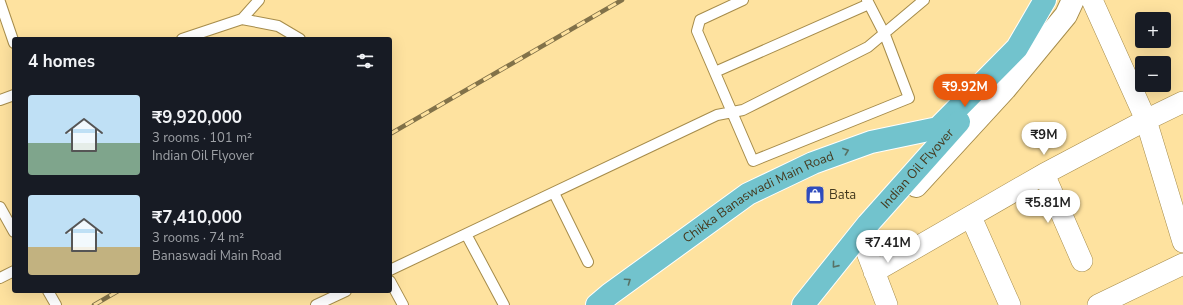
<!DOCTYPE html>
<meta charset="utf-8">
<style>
body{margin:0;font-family:"Nunito Sans",sans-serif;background:#242831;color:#f1f3f6;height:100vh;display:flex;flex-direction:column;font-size:15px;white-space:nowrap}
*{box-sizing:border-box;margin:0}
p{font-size:13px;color:#9ea1a6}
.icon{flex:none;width:22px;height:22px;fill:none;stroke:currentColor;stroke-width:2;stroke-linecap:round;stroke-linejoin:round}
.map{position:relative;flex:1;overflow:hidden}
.drawer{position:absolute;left:12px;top:37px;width:380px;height:256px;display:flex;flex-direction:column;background:#171b24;border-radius:4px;box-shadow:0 4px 16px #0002}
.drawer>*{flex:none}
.fabs{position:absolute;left:1135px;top:12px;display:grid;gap:8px}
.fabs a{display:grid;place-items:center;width:36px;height:36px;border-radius:4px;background:#171b24;box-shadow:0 4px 16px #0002;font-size:20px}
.price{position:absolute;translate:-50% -34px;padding:0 9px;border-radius:14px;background:#fff;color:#222;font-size:13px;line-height:26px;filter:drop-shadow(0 1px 2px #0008)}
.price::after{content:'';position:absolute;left:50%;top:24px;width:12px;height:9px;margin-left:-6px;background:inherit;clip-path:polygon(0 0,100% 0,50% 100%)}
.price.active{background:#ea580c;color:#fff}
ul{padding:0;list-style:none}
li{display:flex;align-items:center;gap:12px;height:100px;padding:0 16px}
li span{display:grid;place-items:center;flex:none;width:112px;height:80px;border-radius:4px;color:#555}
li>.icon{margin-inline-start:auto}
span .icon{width:48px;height:48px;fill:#fffc;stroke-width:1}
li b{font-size:17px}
h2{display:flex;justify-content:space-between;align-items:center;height:48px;padding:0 16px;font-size:17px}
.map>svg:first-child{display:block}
</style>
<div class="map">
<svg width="1183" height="305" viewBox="0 0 1183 305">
<rect width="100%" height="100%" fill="#fee29f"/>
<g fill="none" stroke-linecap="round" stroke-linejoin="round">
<!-- service casing -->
<g stroke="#a68c4b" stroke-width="12">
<path id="service" d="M743 0 700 20 697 31 753 161 909 98 885 35 867 0
M0 2 14 43
M242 19 278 26 300 39
M182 39 242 19 259 0
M715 72 869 4
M0 100 14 95
M554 193 588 262
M0 207 14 232
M466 234 504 305
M390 270 717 115 743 110 868 47 924 0
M0 278 14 271
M390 281 403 305
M48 291 56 305
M316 305 346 291"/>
</g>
<!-- minor casing -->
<g stroke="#a68c4b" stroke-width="22">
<path id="minor" d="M1092 0 1146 120 1183 102
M1044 174 1082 261
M971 217 1010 305
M860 234 887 305
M874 272 1044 174 1146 120 1183 242
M1098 305 1183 264"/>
</g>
<!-- tertiary casing -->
<g stroke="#a68c4b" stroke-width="24">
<path id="tertiary" d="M916 186 1005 89 1066 15 1073 0"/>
</g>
<!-- primary casing -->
<g stroke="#fff" stroke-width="24">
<g id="primary">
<path id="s1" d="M597 305 610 294 748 194 813 163 871 142 938 128 1017 48 1045 0"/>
<path id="s2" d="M803 305 868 224 959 122"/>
</g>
</g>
<!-- service -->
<use href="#service" stroke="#fff" stroke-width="10"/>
<!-- minor -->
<use href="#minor" stroke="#fff" stroke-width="21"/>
<!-- tertiary -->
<use href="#tertiary" stroke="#fff" stroke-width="22"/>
<!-- primary -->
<use href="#primary" stroke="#72c3cd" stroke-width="22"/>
<!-- rail casing -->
<g stroke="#827249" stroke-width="4.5">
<path id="rail" d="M390 134 622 0
M94 305 118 291"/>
</g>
<!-- rail -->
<use href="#rail" stroke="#fee29f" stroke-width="3" stroke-dasharray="9" stroke-linecap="butt"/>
</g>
<!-- one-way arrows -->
<defs><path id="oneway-chevron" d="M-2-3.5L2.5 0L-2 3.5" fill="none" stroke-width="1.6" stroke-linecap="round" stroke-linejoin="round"/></defs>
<g stroke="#577165">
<use href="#oneway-chevron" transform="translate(846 151) rotate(-20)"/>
<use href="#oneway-chevron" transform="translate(835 265) rotate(129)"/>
<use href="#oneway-chevron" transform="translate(628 281) rotate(-35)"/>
</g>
<!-- icons -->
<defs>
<g id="shop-square" transform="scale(1)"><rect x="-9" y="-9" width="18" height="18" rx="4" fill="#304cbd" stroke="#fee29f"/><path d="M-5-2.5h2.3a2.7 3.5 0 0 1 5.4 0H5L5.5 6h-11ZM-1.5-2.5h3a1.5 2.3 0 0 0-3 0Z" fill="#fff"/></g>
</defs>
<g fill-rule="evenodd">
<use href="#shop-square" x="815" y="195"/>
</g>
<g text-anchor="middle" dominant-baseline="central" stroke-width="3" stroke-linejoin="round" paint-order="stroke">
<!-- street labels -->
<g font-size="13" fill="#453a1f" stroke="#fee29f">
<text stroke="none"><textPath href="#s2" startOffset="178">Indian Oil Flyover</textPath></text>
<text stroke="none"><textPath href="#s1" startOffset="195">Chikka Banaswadi Main Road</textPath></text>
</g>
<!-- poi labels -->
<g font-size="13" fill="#453a1f" stroke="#fee29f" text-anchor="start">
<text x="829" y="195">Bata</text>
</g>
</g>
</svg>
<div class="fabs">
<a>+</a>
<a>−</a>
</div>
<b class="price active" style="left:965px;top:108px">₹9.92M</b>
<b class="price" style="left:1044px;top:156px">₹9M</b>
<b class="price" style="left:1048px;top:224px">₹5.81M</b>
<b class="price" style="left:888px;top:264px">₹7.41M</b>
<section class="drawer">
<h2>4 homes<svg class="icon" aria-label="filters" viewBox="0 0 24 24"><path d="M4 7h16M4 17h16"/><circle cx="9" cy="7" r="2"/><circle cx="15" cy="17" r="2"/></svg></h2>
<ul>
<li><span style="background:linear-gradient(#bfe0f5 60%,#7fa58c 0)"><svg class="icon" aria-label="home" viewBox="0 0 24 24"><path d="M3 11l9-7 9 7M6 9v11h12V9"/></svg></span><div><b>₹9,920,000</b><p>3 rooms · 101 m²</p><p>Indian Oil Flyover</p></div></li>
<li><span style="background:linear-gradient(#bfe0f5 65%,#c2b280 0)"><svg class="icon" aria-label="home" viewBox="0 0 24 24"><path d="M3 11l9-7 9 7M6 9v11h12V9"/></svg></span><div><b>₹7,410,000</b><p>3 rooms · 74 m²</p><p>Banaswadi Main Road</p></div></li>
</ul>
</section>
</div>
